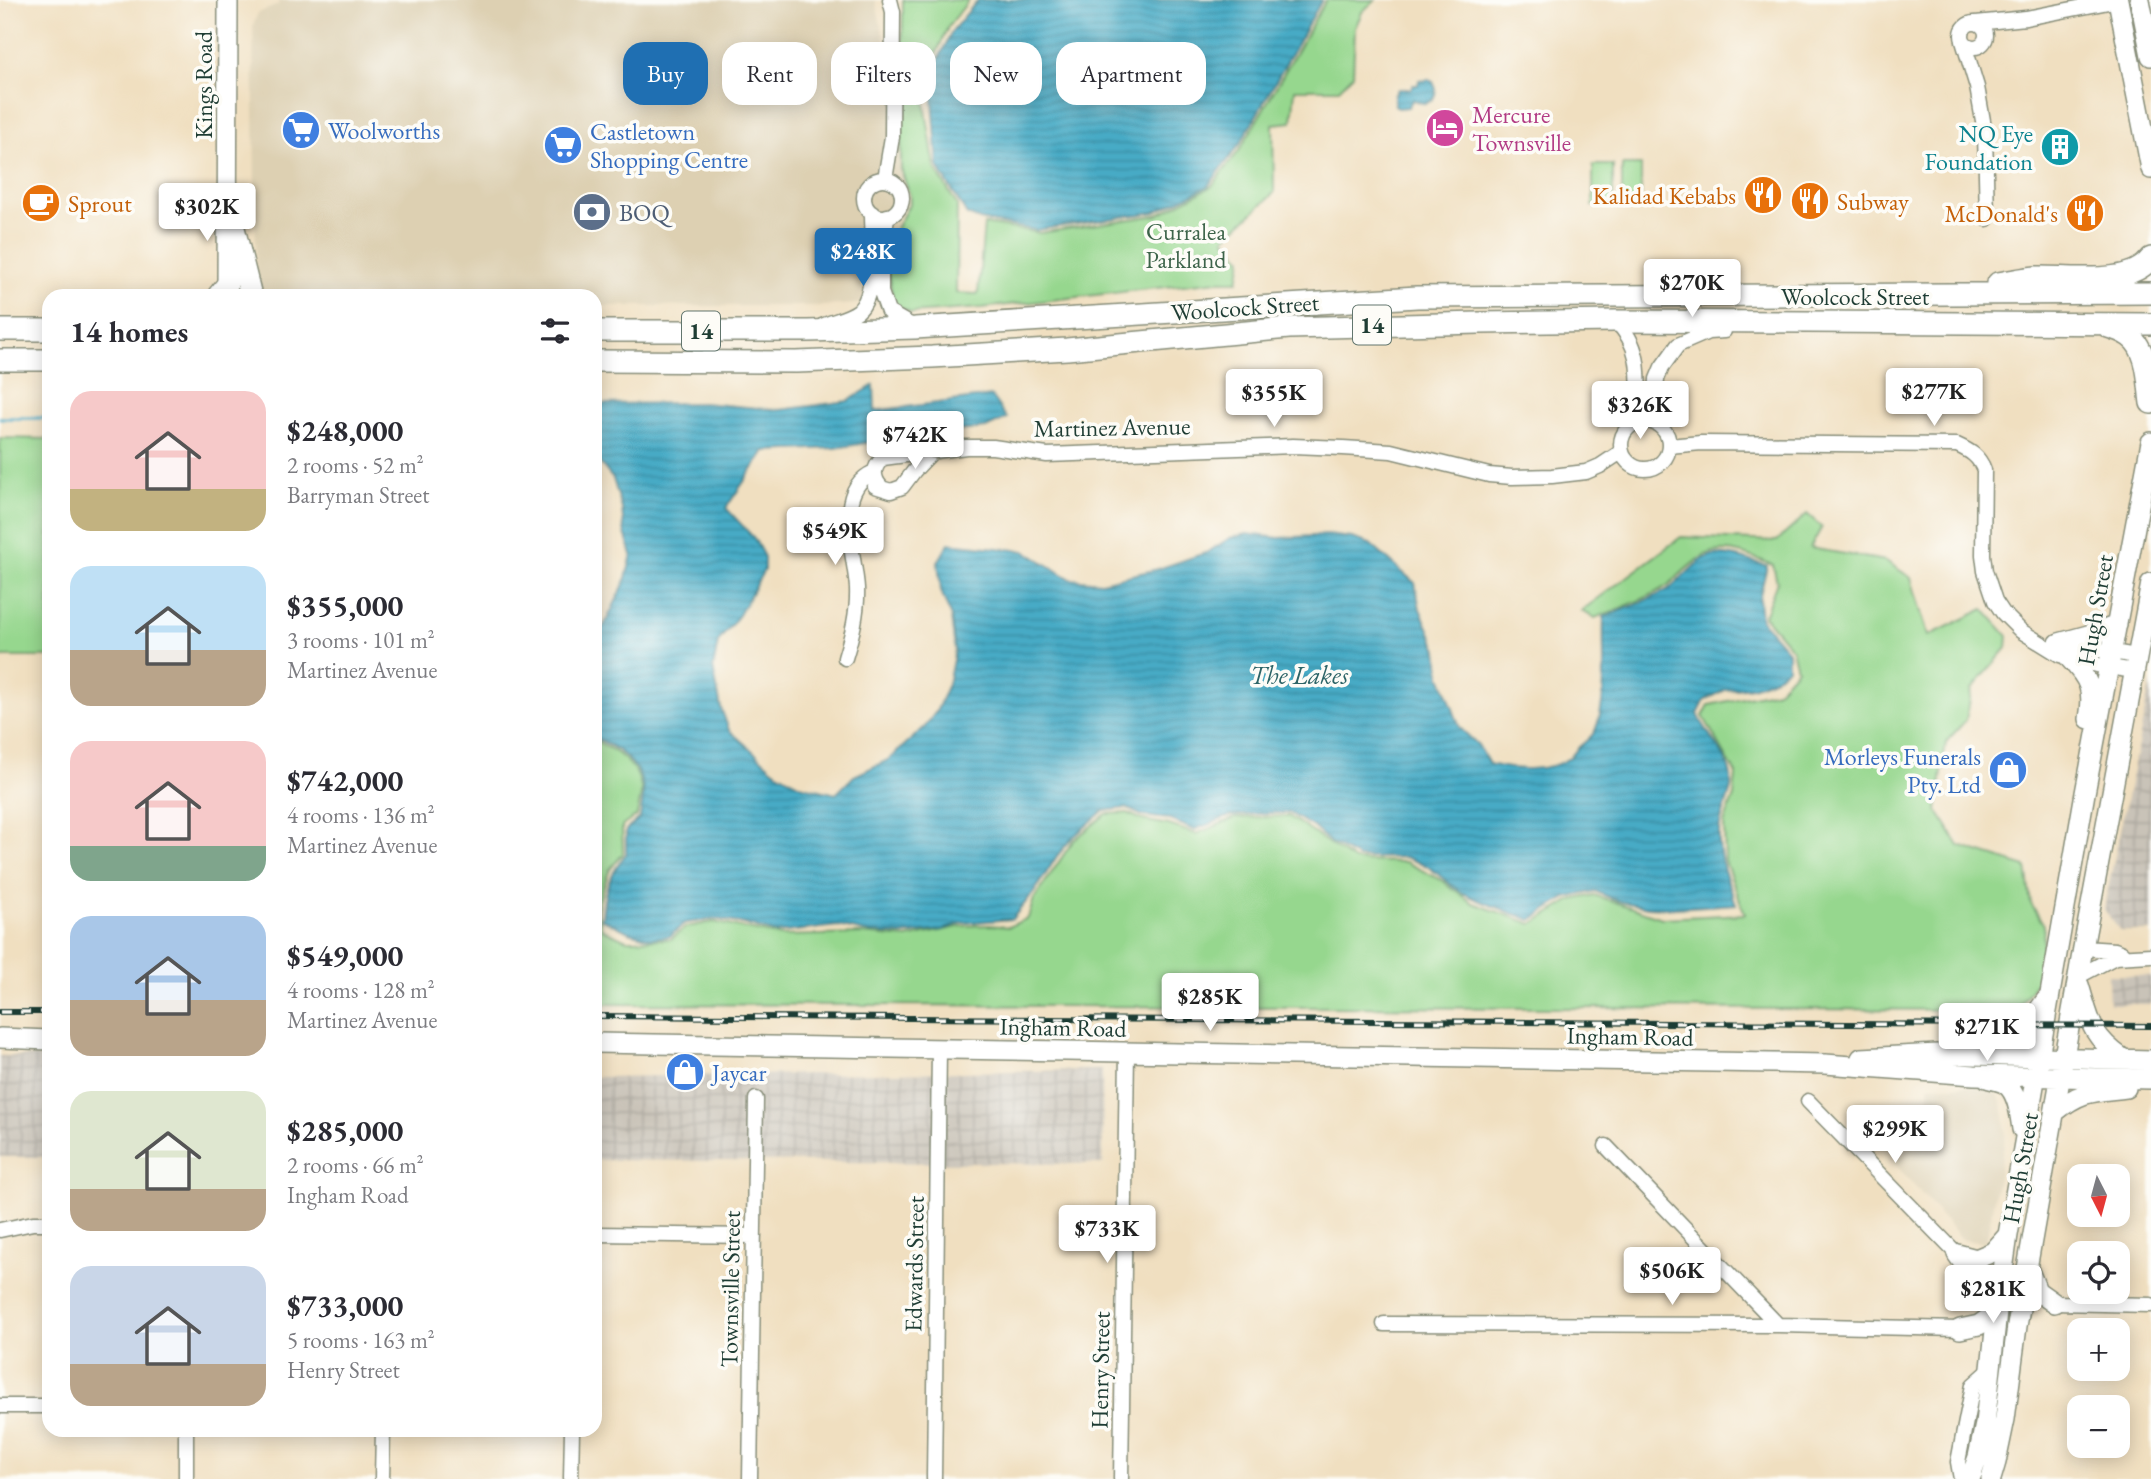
<!DOCTYPE html>
<meta charset="utf-8">
<style>
body{margin:0;font-family:"EB Garamond",serif;background:#f7f7f7;color:#2b2b33;height:100vh;display:flex;flex-direction:column;font-size:26px;white-space:nowrap}
*{box-sizing:border-box;margin:0}
p{font-size:23px;color:#7c7c81}
.icon{flex:none;width:38px;height:38px;fill:none;stroke:currentColor;stroke-width:2;stroke-linecap:round;stroke-linejoin:round}
.map{position:relative;flex:1;overflow:hidden}
.side{position:absolute;left:42px;top:289px;width:560px;height:1148px;display:flex;flex-direction:column;background:#fff;border-radius:21px;box-shadow:0 4px 18px #0003}
.side>*{flex:none}
.guide{position:absolute;left:623px;top:42px;width:665px;height:63px;display:flex;gap:14px}
.needle{width:46px;rotate:174deg}
.fabs{position:absolute;left:2067px;top:1164px;display:grid;gap:14px}
.fabs a{display:grid;place-items:center;width:63px;height:63px;border-radius:14px;background:#fff;box-shadow:0 4px 18px #0003;font-size:35px}
.price{position:absolute;translate:-50% -60px;padding:0 16px;border-radius:7px;background:#fff;color:#222;font-size:23px;line-height:46px;filter:drop-shadow(0 2px 4px #0008)}
.price::after{content:'';position:absolute;left:50%;top:42px;width:21px;height:16px;margin-left:-10px;background:inherit;clip-path:polygon(0 0,100% 0,50% 100%)}
.price.active{background:#1f6fb2;color:#fff}
ul{padding:0;list-style:none}
li{display:flex;align-items:center;gap:21px;height:175px;padding:0 28px}
li span{display:grid;place-items:center;flex:none;width:196px;height:140px;border-radius:21px;color:#555}
li>.icon{margin-inline-start:auto}
span .icon{width:84px;height:84px;fill:#fffc;stroke-width:1}
li b{font-size:30px}
h2{display:flex;justify-content:space-between;align-items:center;height:84px;padding:0 28px;font-size:30px}
.chip{padding:0 24px;border-radius:21px;background:#fff;box-shadow:0 4px 18px #0003;font-size:24px;line-height:63px}
.chip.active{background:#1f6fb2;color:#fff}
.map>svg:first-child{display:block}
</style>
<div class="map">
<svg width="2151" height="1479" viewBox="0 0 2151 1479">
<defs>
<pattern id="industrial-grid" width="8" height="8" patternUnits="userSpaceOnUse" patternTransform="scale(1.75)"><rect width="8" height="8" fill="#c9c3b8"/><path d="M0 4h8M4 0v8" fill="none" stroke="#aca89f"/></pattern>
<pattern id="water-rules" width="6" height="5" patternUnits="userSpaceOnUse" patternTransform="scale(1.75)"><rect width="6" height="5" fill="#47abc6"/><path d="M0 2.5h6" fill="none" stroke="#3b8ca2"/></pattern>
</defs>
<rect width="100%" height="100%" fill="#fdfcf7"/>
<filter id="ink" filterUnits="userSpaceOnUse"><feTurbulence type="fractalNoise" baseFrequency=".0143" numOctaves="2"/><feDisplacementMap in="SourceGraphic" scale="14" xChannelSelector="R" yChannelSelector="G"/><feConvolveMatrix kernelMatrix="1 2 1 2 8 2 1 2 1" color-interpolation-filters="sRGB"/></filter>
<filter id="wash" filterUnits="userSpaceOnUse"><feTurbulence type="fractalNoise" baseFrequency=".00686" numOctaves="4" result="noise"/><feDisplacementMap in="SourceGraphic" scale="28" xChannelSelector="R" yChannelSelector="G"/><feGaussianBlur stdDeviation="1.57" result="paint"/><feColorMatrix in="noise" values="0 0 0 0 0 0 0 0 0 0 0 0 0 0 0 0 0 1.4 0 .05"/><feComposite in="paint" operator="in"/></filter>
<g filter="url(#wash)">
<rect width="100%" height="100%" fill="#f0dfc0"/>
<!-- built -->
<path fill="#ddd0b2" d="M279 0H875L923 201 921 300 823 306H595V296H262L258 291 256 279 253 25 258 13 278 5Z
M1929 1086H1982L1996 1093 2002 1102 2006 1133 1986 1243 1963 1240 1894 1163 1929 1130Z"/>
<!-- industrial -->
<path fill="url(#industrial-grid)" d="M2151 682V931H2120L2104 909Z
M2108 975 2151 976V1004H2109Z
M0 1056 49 1057V1157H0Z
M1102 1070 1103 1164 595 1160V1077Z"/>
<!-- park -->
<path fill="#96d78e" stroke="#5a8a61" stroke-width="2" d="M903 0H969L948 27 922 86 935 168 957 205 956 293 978 294 984 224 1040 233 1157 215 1212 186 1241 148 1326 0H1375L1362 12 1355 28 1353 75 1339 89H1295L1292 122 1273 124 1274 193 1225 238 1242 259 1238 281H1218L981 308 911 313 894 304 888 273 897 227 910 203V196L901 169Z
M1593 165H1613V205L1593 206Z
M1622 165H1641V206H1622Z
M0 438 49 439V657H0Z
M1807 514 1822 527 1810 548 1886 561 1911 578 1928 636 1984 609 2008 636 2007 648 1972 689 1966 720 1946 742 1937 810 1959 846 2026 867 2031 904 2044 925 2041 976 2016 1010 595 1004V741C616 750 638 764 641 788 642 796 638 808 637 816L622 826 623 854 610 869 602 890 597 909 602 929 627 940 671 939 686 927 714 922 781 936 860 934 907 938 963 926 990 925 1008 927 1028 918 1034 899 1073 841 1106 814 1128 813 1142 820 1169 825 1196 834 1235 818 1289 816 1354 861 1406 862 1443 881 1473 903 1532 924 1572 900 1594 895 1662 918 1745 914 1725 861 1724 824 1734 796 1736 774 1703 716 1709 705 1777 691 1797 669 1792 649 1764 616 1777 582 1773 565C1755 558 1734 548 1714 552 1701 554 1684 571 1674 580 1656 597 1619 608 1595 618L1581 611 1681 537 1777 541Z"/>
<!-- water -->
<path fill="url(#water-rules)" stroke="#33747d" stroke-width="2" d="M978 0H1322L1240 144 1208 186 1155 212 1036 230 980 220 967 215 938 167 932 86 938 61 952 31Z
M1428 79 1433 82 1436 89C1435 103 1424 107 1413 99L1408 107 1398 108 1395 105 1394 96 1398 89H1410L1413 85H1418L1419 80 1423 81Z
M874 385 875 411 991 396 1007 418 986 428 916 435 835 448 765 451 726 508 754 538 764 557V570L739 615 718 642 713 668 721 708 729 730 773 769 800 785 836 794 854 776 888 760 925 727 937 710 948 684 955 650 951 617 941 591 938 562 949 543 1025 551 1071 579 1101 582 1158 569 1208 552 1230 538 1247 534 1279 538 1328 535 1352 538 1370 544 1415 583 1420 609 1438 650 1441 676 1460 728 1478 745 1489 764C1512 770 1548 773 1569 758 1573 755 1576 750 1580 746 1585 742 1592 737 1595 731 1609 696 1602 654 1604 617 1622 610 1660 597 1674 585 1685 576 1699 558 1713 555 1726 552 1755 562 1767 566L1759 599 1761 620 1788 651V667L1773 679 1752 687 1725 690 1705 700 1698 714C1706 734 1725 751 1730 772 1735 792 1723 806 1720 825 1715 852 1727 880 1736 904L1675 908 1648 907 1618 901 1595 891 1566 898 1531 920 1478 900 1461 892 1427 866 1405 857 1358 858 1331 843 1313 827 1290 813H1265L1230 816 1194 830 1169 819 1143 816 1126 808 1103 811 1071 839 1057 856 1035 891 1012 919 962 923 943 930 902 935 870 933 838 926 776 933 744 924 716 919 685 923 670 936 651 938 629 932 602 919C604 891 608 877 626 854V830L640 818C641 809 644 798 643 789 640 763 617 747 595 738V639L606 622 625 582 632 555 624 530 622 509 613 479 595 457V404L703 403 780 410 848 401Z"/>
<g fill="none" stroke-linecap="round" stroke-linejoin="round">
<!-- stream -->
<path stroke="#47abc6" stroke-width="3.5" d="M0 418H49"/>
</g>
</g>
<g filter="url(#ink)">
<g fill="none" stroke-linecap="round" stroke-linejoin="round">
<!-- street casing -->
<g stroke="#888e7a" stroke-width="17">
<path id="street" d="M1976 23 2026 18 2119 0
M1962 35a12 12 0 1 1 24 0a12 12 0 1 1-24 0Z
M1963 41 1977 87 1985 132 1987 219
M885 179 892 137 893 12 890 0
M864 198a19 19 0 1 1 38 0a19 19 0 1 1-38 0Z
M887 216 881 269V292L888 312 914 327
M1615 321C1645 347 1638 385 1638 421
M822 326C833 321 849 318 858 311 878 294 872 238 872 213
M1621 445a24 24 0 1 1 48 0a24 24 0 1 1-48 0Z
M1654 422 1657 379 1662 367 1678 345 1708 332 1724 331
M1669 446 1701 443 1957 445C1970 451 1979 456 1984 470L1983 555 1985 571 1995 601 2003 613 2021 631 2060 655 2097 665 2134 671
M875 486 891 491 902 487 914 471 932 452
M881 487C872 477 873 467 883 458L966 447H993L1047 455 1293 446 1343 448 1391 451 1489 475 1512 477 1552 476 1586 472 1600 466 1621 452
M2062 644 2137 656
M845 658C852 635 858 612 857 588 855 554 832 490 874 472
M2083 948 2115 950 2122 953
M2079 976 2115 957 2151 955
M1808 1101 1957 1254
M1606 1146 1778 1325
M0 1230 33 1223H49
M595 1234 754 1236
M2054 1303 2151 1305
M1384 1324 1778 1325 1960 1329
M0 1406H49
M186 1479V1430
M382 1479 383 1430
M571 1479 572 1430
M750 1479 756 1099
M934 1479 939 1049
M1121 1479 1127 1052
M1961 1479 1958 1462 1973 1385 1991 1369"/>
</g>
<!-- secondary casing -->
<g stroke="#888e7a" stroke-width="22">
<path id="secondary" d="M2118 0 2151 169
M2140 0 2151 56
M227 296 228 0
M2059 643 2099 632 2117 625
M2070 659C2090 680 2094 690 2089 719
M2079 985C2090 1021 2090 1035 2122 1058
M0 1038 49 1040
M595 1043 1825 1064 1974 1075 2151 1079
M1971 1043C2013 1042 2023 1033 2046 1000
M1861 1058 1938 1054 2151 1060
M1987 1078C1993 1080 2001 1081 2005 1084 2018 1092 2020 1116 2022 1129
M2055 1112C2082 1090 2094 1092 2126 1088
M1957 1254 1997 1312 1979 1325 1960 1329
M1957 1254 1976 1259 1993 1252 2008 1235
M2028 1268 2037 1291 2054 1303
M1970 1479 1978 1457 1985 1424 1997 1312 2008 1235 2085 793 2151 442
M1991 1479 1996 1462 2005 1419 2017 1326 2083 948 2151 583"/>
</g>
<!-- primary casing -->
<g stroke="#888e7a" stroke-width="24">
<path id="primary" d="M227 200 251 296
M1998 283C2011 281 2024 278 2036 277 2067 276 2131 287 2151 258
M218 296 227 285
M2108 327C2115 329 2123 332 2129 336 2149 350 2148 382 2151 403
M0 330H49
M595 331H808L915 328 1417 297 2151 293
M0 360H49
M595 361 796 362 932 357 1067 349 1289 328 1479 323 1615 321 2151 324"/>
</g>
<!-- street -->
<use href="#street" stroke="#fff" stroke-width="14"/>
<!-- secondary -->
<use href="#secondary" stroke="#fff" stroke-width="19"/>
<!-- primary -->
<use href="#primary" stroke="#fff" stroke-width="21"/>
<!-- rail casing -->
<g stroke="#1f3d34" stroke-width="6">
<path id="rail" d="M0 1012H49
M595 1016 2151 1026"/>
</g>
<!-- rail -->
<use href="#rail" stroke="#fdfcf7" stroke-width="3.5" stroke-dasharray="10" stroke-linecap="butt"/>
</g>
</g>
<!-- icons -->
<defs>
<g id="hotel-disc" transform="scale(2.0125)"><circle r="9.5" fill="#d1479c" stroke="#fdfcf7"/><path d="M-6-4.5h1.5V1H6V5H4.5V3h-9V5H-6ZM-4 0a1.8 1.8 0 1 1 3.6 0ZM.5 0V-2.5h3Q6-2.5 6 0Z" fill="#fff"/></g>
<g id="supermarket-disc" transform="scale(2.0125)"><circle r="9.5" fill="#3f7fe0" stroke="#fdfcf7"/><path d="M-6-5.5h2.5l.6 2H6L4.5 2H-2.5L-4.4-4H-6ZM-1.5 3.2a1.3 1.3 0 1 0 .1 0ZM3 3.2a1.3 1.3 0 1 0 .1 0Z" fill="#fff"/></g>
<g id="building-disc" transform="scale(2.0125)"><circle r="9.5" fill="#0f9aa8" stroke="#fdfcf7"/><path d="M-4-6H4V6H1V3H-1V6H-4ZM-2.5-4.3h1.7v1.8h-1.7ZM.8-4.3h1.7v1.8H.8ZM-2.5-1h1.7V.8h-1.7ZM.8-1h1.7V.8H.8Z" fill="#fff"/></g>
<g id="restaurant-disc" transform="scale(2.0125)"><circle r="9.5" fill="#e8710a" stroke="#fdfcf7"/><path d="M-5-6h1v4h1v-4h1v4h1v-4h1v5L-1.5 .5V6h-2V.5L-5-1ZM5-6V6H3V1.5H1.5Q1.5-4 5-6Z" fill="#fff"/></g>
<g id="cafe-disc" transform="scale(2.0125)"><circle r="9.5" fill="#e8710a" stroke="#fdfcf7"/><path d="M-5.5-4.5H6V0H3Q3 3.5 0 3.5H-2.5Q-5.5 3.5-5.5 0ZM3-3.2v2h1.7v-2ZM-6 4.5H4V6H-6Z" fill="#fff"/></g>
<g id="bank-disc" transform="scale(2.0125)"><circle r="9.5" fill="#5c6f8a" stroke="#fdfcf7"/><path d="M-6-4H6V4H-6ZM0-2.3a2.3 2.3 0 1 0 0 4.6a2.3 2.3 0 1 0 0-4.6Z" fill="#fff"/></g>
<g id="shop-disc" transform="scale(2.0125)"><circle r="9.5" fill="#3f7fe0" stroke="#fdfcf7"/><path d="M-5-2.5h2.3a2.7 3.5 0 0 1 5.4 0H5L5.5 6h-11ZM-1.5-2.5h3a1.5 2.3 0 0 0-3 0Z" fill="#fff"/></g>
</defs>
<g fill-rule="evenodd">
<use href="#hotel-disc" x="1445" y="128"/>
<use href="#supermarket-disc" x="301" y="130"/>
<use href="#supermarket-disc" x="563" y="145"/>
<use href="#building-disc" x="2060" y="147"/>
<use href="#restaurant-disc" x="1763" y="195"/>
<use href="#restaurant-disc" x="1810" y="201"/>
<use href="#cafe-disc" x="41" y="203"/>
<use href="#bank-disc" x="592" y="212"/>
<use href="#restaurant-disc" x="2085" y="213"/>
<use href="#shop-disc" x="2008" y="770"/>
<use href="#shop-disc" x="685" y="1072"/>
</g>
<g text-anchor="middle" dominant-baseline="central" stroke-width="7" stroke-linejoin="round" paint-order="stroke">
<!-- shield labels -->
<g fill="#fdfcf7" stroke="#62766e" stroke-width="2">
<rect x="1353" y="305.5" width="38" height="39" rx="5"/>
<rect x="682" y="311.5" width="38" height="39" rx="5"/>
</g>
<g font-size="23" font-weight="bold" fill="#1f3d34">
<text x="1372" y="325">14</text>
<text x="701" y="331">14</text>
</g>
<!-- street labels -->
<g font-size="24" fill="#1f3d34" stroke="#fdfcf7">
<text transform="translate(203 85) rotate(-90)">Kings Road</text>
<text x="1855" y="296">Woolcock Street</text>
<text transform="translate(1245 307) rotate(-4)">Woolcock Street</text>
<text transform="translate(1112 427) rotate(-1)">Martinez Avenue</text>
<text transform="translate(2095 610) rotate(-80)">Hugh Street</text>
<text transform="translate(1063 1027) rotate(1)">Ingham Road</text>
<text transform="translate(1630 1036) rotate(1)">Ingham Road</text>
<text transform="translate(2020 1168) rotate(-80)">Hugh Street</text>
<text transform="translate(914 1264) rotate(-89)">Edwards Street</text>
<text transform="translate(730 1289) rotate(-89)">Townsville Street</text>
<text transform="translate(1100 1370) rotate(-89)">Henry Street</text>
</g>
<!-- hotel labels -->
<g font-size="24" fill="#b23c85" stroke="#fdfcf7" text-anchor="start">
<text x="1472" y="114">Mercure<tspan x="1472" dy="28">Townsville</tspan></text>
</g>
<!-- shop labels -->
<g font-size="24" fill="#366cbe" stroke="#fdfcf7" text-anchor="start">
<text x="328" y="130">Woolworths</text>
<text x="590" y="131">Castletown<tspan x="590" dy="28">Shopping Centre</tspan></text>
<text x="1981" y="756" text-anchor="end">Morleys Funerals<tspan x="1981" dy="28">Pty. Ltd</tspan></text>
<text x="712" y="1072">Jaycar</text>
</g>
<!-- culture labels -->
<g font-size="24" fill="#0d838f" stroke="#fdfcf7" text-anchor="end">
<text x="2033" y="133">NQ Eye<tspan x="2033" dy="28">Foundation</tspan></text>
</g>
<!-- food labels -->
<g font-size="24" fill="#c56008" stroke="#fdfcf7" text-anchor="end">
<text x="1736" y="195">Kalidad Kebabs</text>
<text x="1837" y="201" text-anchor="start">Subway</text>
<text x="68" y="203" text-anchor="start">Sprout</text>
<text x="2058" y="213">McDonald's</text>
</g>
<!-- service labels -->
<g font-size="24" fill="#4e5e75" stroke="#fdfcf7" text-anchor="start">
<text x="619" y="212">BOQ</text>
</g>
<!-- park labels -->
<g font-size="24" fill="#3d644a" stroke="#fdfcf7">
<text x="1186" y="231">Curralea<tspan x="1186" dy="28">Parkland</tspan></text>
</g>
<!-- water labels -->
<g font-size="26" font-style="italic" fill="#2d6467" stroke="#fdfcf7">
<text x="1299" y="675">The Lakes</text>
</g>
</g>
</svg>
<div class="fabs">
<a><svg class="needle" viewBox="-14 -14 28 28"><path d="M0-13l5 13h-10z" fill="#e53935"/><path d="M0 13l5-13h-10z" fill="#7c7c81"/></svg></a>
<a><svg class="icon" aria-label="locate" viewBox="0 0 24 24"><circle cx="12" cy="12" r="6"/><path d="M12 2v4M12 18v4M2 12h4M18 12h4"/></svg></a>
<a>+</a>
<a>−</a>
</div>
<b class="price" style="left:207px;top:243px">$302K</b>
<b class="price active" style="left:863px;top:288px">$248K</b>
<b class="price" style="left:1692px;top:319px">$270K</b>
<b class="price" style="left:1934px;top:428px">$277K</b>
<b class="price" style="left:1274px;top:429px">$355K</b>
<b class="price" style="left:1640px;top:441px">$326K</b>
<b class="price" style="left:915px;top:471px">$742K</b>
<b class="price" style="left:835px;top:567px">$549K</b>
<b class="price" style="left:1210px;top:1033px">$285K</b>
<b class="price" style="left:1987px;top:1063px">$271K</b>
<b class="price" style="left:1895px;top:1165px">$299K</b>
<b class="price" style="left:1107px;top:1265px">$733K</b>
<b class="price" style="left:1672px;top:1307px">$506K</b>
<b class="price" style="left:1993px;top:1325px">$281K</b>
<div class="guide">
<a class="chip active">Buy</a>
<a class="chip">Rent</a>
<a class="chip">Filters</a>
<a class="chip">New</a>
<a class="chip">Apartment</a>
</div>
<section class="side">
<h2>14 homes<svg class="icon" aria-label="filters" viewBox="0 0 24 24"><path d="M4 7h16M4 17h16"/><circle cx="9" cy="7" r="2"/><circle cx="15" cy="17" r="2"/></svg></h2>
<ul>
<li><span style="background:linear-gradient(#f6c9c9 70%,#c2b280 0)"><svg class="icon" aria-label="home" viewBox="0 0 24 24"><path d="M3 11l9-7 9 7M6 9v11h12V9"/></svg></span><div><b>$248,000</b><p>2 rooms · 52 m²</p><p>Barryman Street</p></div></li>
<li><span style="background:linear-gradient(#bfe0f5 60%,#b9a48a 0)"><svg class="icon" aria-label="home" viewBox="0 0 24 24"><path d="M3 11l9-7 9 7M6 9v11h12V9"/></svg></span><div><b>$355,000</b><p>3 rooms · 101 m²</p><p>Martinez Avenue</p></div></li>
<li><span style="background:linear-gradient(#f6c9c9 75%,#7fa58c 0)"><svg class="icon" aria-label="home" viewBox="0 0 24 24"><path d="M3 11l9-7 9 7M6 9v11h12V9"/></svg></span><div><b>$742,000</b><p>4 rooms · 136 m²</p><p>Martinez Avenue</p></div></li>
<li><span style="background:linear-gradient(#a9c7e8 60%,#b9a48a 0)"><svg class="icon" aria-label="home" viewBox="0 0 24 24"><path d="M3 11l9-7 9 7M6 9v11h12V9"/></svg></span><div><b>$549,000</b><p>4 rooms · 128 m²</p><p>Martinez Avenue</p></div></li>
<li><span style="background:linear-gradient(#dfe7d0 70%,#b9a48a 0)"><svg class="icon" aria-label="home" viewBox="0 0 24 24"><path d="M3 11l9-7 9 7M6 9v11h12V9"/></svg></span><div><b>$285,000</b><p>2 rooms · 66 m²</p><p>Ingham Road</p></div></li>
<li><span style="background:linear-gradient(#c9d6e8 70%,#b9a48a 0)"><svg class="icon" aria-label="home" viewBox="0 0 24 24"><path d="M3 11l9-7 9 7M6 9v11h12V9"/></svg></span><div><b>$733,000</b><p>5 rooms · 163 m²</p><p>Henry Street</p></div></li>
</ul>
</section>
</div>
